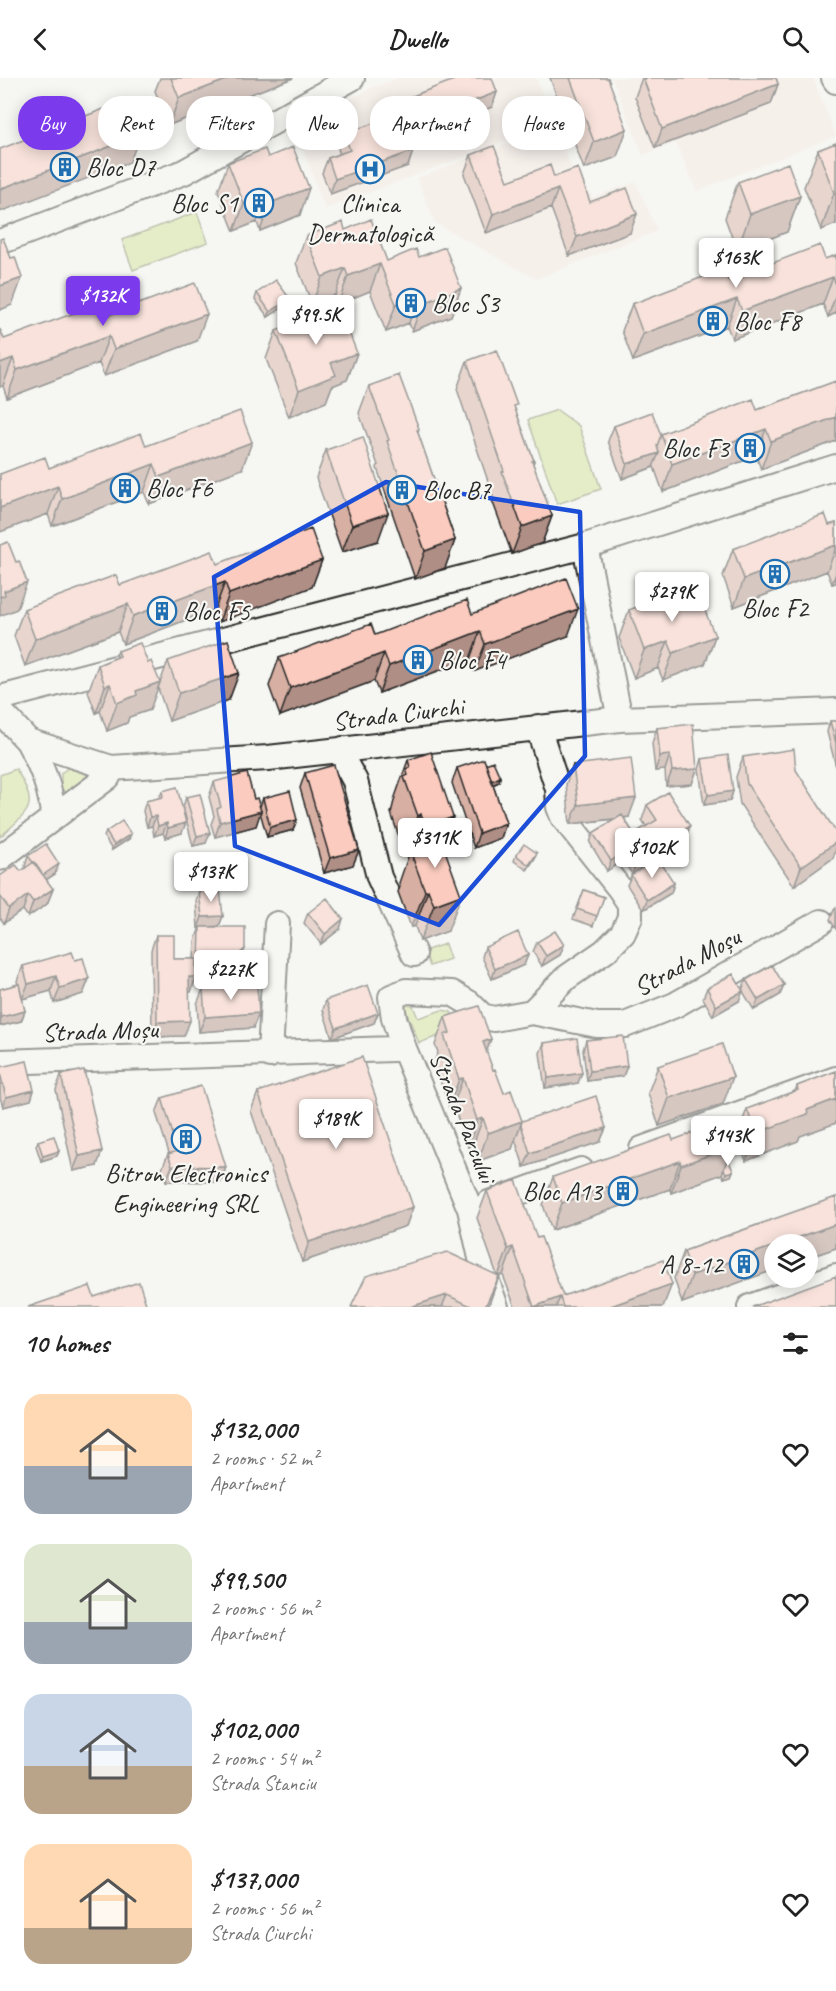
<!DOCTYPE html>
<meta charset="utf-8">
<style>
body{margin:0;font-family:Caveat,sans-serif;background:#f6f6f6;color:#222;height:100vh;display:flex;flex-direction:column;font-size:22px;white-space:nowrap}
*{box-sizing:border-box;margin:0}
p{font-size:20px;color:#767676}
.icon{flex:none;width:33px;height:33px;fill:none;stroke:currentColor;stroke-width:2;stroke-linecap:round;stroke-linejoin:round}
.map{position:relative;height:1229px;overflow:hidden}
.sheet{display:flex;flex-direction:column;background:#fff;flex:1}
.sheet>*{flex:none}
.hud{position:absolute;left:18px;top:18px;width:801px;height:54px;display:flex;gap:12px}
.buttons{position:absolute;left:764px;top:1156px;display:grid;gap:12px}
.buttons a{display:grid;place-items:center;width:54px;height:54px;border-radius:50%;background:#fff;box-shadow:0 3px 15px #0003;font-size:30px}
.price{position:absolute;translate:-50% -51px;padding:0 14px;border-radius:6px;background:#fff;color:#222;font-size:20px;line-height:39px;filter:drop-shadow(0 2px 3px #0008)}
.price::after{content:'';position:absolute;left:50%;top:36px;width:18px;height:14px;margin-left:-9px;background:inherit;clip-path:polygon(0 0,100% 0,50% 100%)}
.price.on{background:#7c3aed;color:#fff}
ul{padding:0;list-style:none}
li{display:flex;align-items:center;gap:18px;height:150px;padding:0 24px}
li span{display:grid;place-items:center;flex:none;width:168px;height:120px;border-radius:18px;color:#555}
li>.icon{margin-inline-start:auto}
span .icon{width:72px;height:72px;fill:#fffc;stroke-width:1}
li b{font-size:26px}
h2{display:flex;justify-content:space-between;align-items:center;height:72px;padding:0 24px;font-size:26px}
.tag{padding:0 21px;border-radius:24px;background:#fff;box-shadow:0 3px 15px #0003;font-size:21px;line-height:54px}
.tag.on{background:#7c3aed;color:#fff}
header{display:flex;justify-content:space-between;align-items:center;height:78px;padding:0 24px;background:#fff;font-size:27px;font-weight:800}
.map>svg:first-child{display:block}
</style>
<header><svg class="icon" aria-label="back" viewBox="0 0 24 24"><path d="M15 5l-7 7 7 7"/></svg>Dwello<svg class="icon" aria-label="search" viewBox="0 0 24 24"><circle cx="10" cy="10" r="6"/><path d="M15 15l6 6"/></svg></header>
<div class="map">
<svg width="836" height="1229" viewBox="0 0 836 1229">
<rect width="100%" height="100%" fill="#f6f6f2"/>
<filter id="ink" filterUnits="userSpaceOnUse"><feTurbulence type="fractalNoise" baseFrequency=".0167" numOctaves="2"/><feDisplacementMap in="SourceGraphic" scale="12" xChannelSelector="R" yChannelSelector="G"/><feConvolveMatrix kernelMatrix="1 2 1 2 8 2 1 2 1" color-interpolation-filters="sRGB"/></filter>
<g filter="url(#ink)">
<!-- built -->
<path fill="#f7e9e2" d="M399 0H536L554 45 325 131 296 52 371 10Z
M612 0H813L836 58 697 113 676 65 643 77Z
M555 48 573 94 593 119 636 104 657 153 536 201 435 145 417 100Z"/>
<!-- green -->
<path fill="#d0e296" stroke="#7e8660" stroke-width="1.5" d="M197 134 208 164 133 192 122 162Z
M557 332 579 348 601 411 557 426 528 342Z
M68 690 86 696 92 702 69 718 61 710V695Z
M16 691C39 730 31 731 0 759V697Z
M445 866 450 881 430 888 424 873Z
M411 923 418 940 442 932 451 934 458 951 419 965 403 926Z"/>
<g fill="none" stroke-linecap="round" stroke-linejoin="round">
<!-- minor casing -->
<g stroke="#2b2b2b" stroke-width="28">
<path id="minor" d="M834 0 836 3
M0 164 184 94 352 0
M585 468 620 641
M0 620 585 468 836 389
M0 633 28 663 111 690 268 680 620 641 836 633
M28 663C41 687 52 712 53 740
M343 671 344 683 355 703 379 799 414 876
M0 780 108 699 111 690
M532 934 566 900 605 873 623 855 630 839V826L620 811 563 739 559 729 558 711 538 649
M270 977 277 846
M0 984 394 971 403 968
M642 1071 836 1001
M489 1125 581 1092
M496 1229 485 1198 470 1131 403 968 394 940 391 919 406 913 452 915 469 925 482 938 494 941 532 934 597 947H625L675 927 821 844
M750 1229 836 1198"/>
</g>
<!-- minor -->
<use href="#minor" stroke="#f6f6f2" stroke-width="24"/>
</g>
<!-- wall -->
<path fill="#d7afa3" stroke="#2b2b2b" stroke-width="1.5" d="M160 0H293L169 47 155 13Z
M550 0H608L617 79 584 91Z
M642 0H776L778 6 771 26 655 70 635 19Z
M497 14 492 29 415 59 405 34 410 19Z
M344 56 413 73 408 88 330 116 322 95 328 80 340 76 338 71Z
M836 65V146L821 152 804 109 818 72Z
M471 77 508 103 554 99 590 124 630 155 569 178 551 130 486 155 464 96Z
M268 79 300 137 260 153 257 144 234 153 218 113 228 85Z
M738 104 800 118 787 154 737 173 725 140Z
M345 152 387 183 419 179 461 210 451 238 412 253 409 245 386 254 370 213 338 226 335 217 312 226 296 185 306 158Z
M836 177V235L828 239 823 226 732 261 727 248 633 283 622 253 632 226 728 202 825 181Z
M257 215 290 221 288 226 268 239 255 221Z
M101 240 197 263 104 298 99 285 7 320 3 308 4 261Z
M276 253 357 275 347 302 332 308 326 324 289 339 266 281Z
M467 283 515 331 534 383 533 386 552 438 542 465 512 476 492 422 493 418 457 311Z
M836 303V363L761 391 756 378 663 414 654 389 622 401 608 363 614 348 661 357V356L757 332Z
M369 308 419 351 418 355 455 462 445 490 415 501 377 390 378 387 359 335Z
M146 368 242 391 149 426 144 414 52 448 48 436 0 454V396L49 390Z
M326 372 378 463 342 474 316 400Z
M836 445V505L832 506 827 493 734 529 723 498 733 471 829 447Z
M322 482 312 509 219 544 215 531 123 566 118 554 25 588 14 558 24 531 120 507 217 486Z
M673 525 715 558 705 586 663 602 658 590 634 600 619 560 629 532Z
M472 536 568 558 475 593 470 581 379 615 374 603 280 638 269 608 279 580 375 557Z
M118 573 150 632 129 639 127 645 107 653 100 633 96 635 88 614 98 587 115 580Z
M168 583 239 595 229 622 169 643 158 610Z
M830 643H836V689L827 654Z
M657 650 697 691 692 706 666 708 665 692 655 693 652 665Z
M743 679 796 692 833 780 794 808 740 726 736 699Z
M702 681 733 713 730 723 704 727 699 691Z
M408 682 453 739 443 767 448 853 420 863 415 848 411 849 398 814 400 809 399 805 409 776 408 773 404 774 391 735 395 719Z
M573 687 629 739 624 740 634 756 646 748 642 742 647 727 690 748 685 763 644 789 674 805 671 815 643 832 627 807 632 796 623 782 607 793 590 765 593 755 616 741 570 746 566 706Z
M457 690 500 699 499 704 493 707 506 745 501 760 474 770 452 705Z
M305 695 359 772 353 787 324 795 300 710Z
M214 704 254 721 260 728 263 720 293 752 267 759 260 734 256 748 215 759 211 746 214 738 209 719Z
M162 713 182 755 165 760 163 755 154 758 152 748 147 749 143 733 146 723 159 720Z
M186 719 206 765 193 768 183 729Z
M106 754 129 761 112 772 104 759Z
M516 777 535 780 527 792 514 783Z
M28 778 55 796 46 802 53 811 47 826 28 839 23 832 4 845 0 840V798L21 793 26 790 25 788Z
M584 812 604 819 593 848 573 841Z
M199 813 223 838 219 848 208 849 239 886 219 903 195 902 191 914H189L184 958 152 959 151 872 156 857 174 881H194L195 863 200 849 198 850 196 823Z
M836 830V851L830 842 834 832Z
M308 835 340 851 321 866 304 845Z
M537 864 564 867 560 877 542 888 533 874Z
M485 869 528 877 524 887 492 901 482 879Z
M75 882 89 901 83 916 54 925 51 913 22 921 25 933 21 943 0 948V911L18 906 17 903 23 888Z
M746 902 784 907 780 917 754 932 742 912Z
M707 910 739 923 713 938 703 920Z
M203 911 253 950 199 954 197 926Z
M326 922 378 935 374 945 332 960 323 932Z
M445 939 491 961 486 974 493 992 504 1015 522 1043 606 1050 600 1064 524 1089 515 1061 512 1071 478 1083 473 1067 468 1069 453 1027 449 1029 434 984 438 974 435 967Z
M586 962 627 988 623 998 587 1003 583 972Z
M544 965 578 1005 545 1010 540 975Z
M658 988 723 1026 659 1048 648 1015Z
M0 989 34 1012 31 1022 3 1029 0 1019Z
M836 993V1045L800 1058 798 1063 746 1083 737 1058 747 1031 795 1013 797 1008Z
M61 997 97 1088 73 1093 56 1012Z
M258 1014 413 1129 406 1148 302 1184 251 1033Z
M162 1020 226 1089 221 1104 166 1103 162 1091 168 1076 169 1075 156 1035Z
M673 1062 728 1081 733 1093 731 1098 724 1100 722 1096 671 1115 670 1111 552 1152 543 1127 553 1099Z
M38 1063 59 1073 57 1078 41 1083 36 1068Z
M487 1113 537 1160 563 1218 663 1229H515L503 1197 499 1198 488 1229H351L497 1197 477 1140Z
M836 1119V1170L807 1180V1167H774V1192L682 1225 674 1200 684 1173Z"/>
<!-- shaded-wall -->
<path fill="#af8e85" stroke="#2b2b2b" stroke-width="1.5" d="M231 0H293L169 47 179 20Z
M778 6 771 26 655 70 662 51Z
M497 14 492 29 415 59 420 44Z
M627 51 617 79 584 91 594 64Z
M140 57 130 84 0 134V111Z
M413 73 408 88 330 116 335 101Z
M309 110 300 137 260 153 270 125Z
M558 111 551 130 486 155 493 136Z
M836 114V146L821 152 834 115Z
M267 117 257 144 234 153 244 126Z
M800 118 787 154 737 173 750 136Z
M637 136 630 155 569 178 577 159Z
M380 186 370 213 338 226 348 198Z
M345 190 335 217 312 226 322 199Z
M833 199 823 226 732 261 742 233Z
M22 200 12 227 0 232V208Z
M461 210 451 238 412 253 422 226Z
M836 216V235L828 239Z
M418 217 409 245 386 254 396 226Z
M290 221 288 226 268 239 270 234Z
M737 221 727 248 633 283 643 256Z
M207 236 197 263 104 298 114 271Z
M109 258 99 285 7 320 17 292Z
M357 275 347 302 332 308 326 324 289 339 299 312 331 285Z
M13 280 3 308 0 309V285Z
M836 339V363L761 391 771 363Z
M766 351 756 378 663 414 672 386Z
M252 364 242 391 149 426 159 399Z
M659 375 653 389 622 401 627 386Z
M154 386 144 414 52 448 62 421Z
M58 408 48 436 0 454V430Z
M388 435 378 463 342 474 352 447Z
M552 438 542 465 512 476 522 449Z
M455 462 445 490 415 501 425 473Z
M836 467V470L827 493 734 529 744 501Z
M322 482 312 509 219 544 229 516Z
M836 495V505L832 506Z
M27 504 17 531 0 538V519L4 513Z
M225 504 215 531 123 566 133 538Z
M128 526 118 554 25 588 35 561Z
M578 531 568 558 475 593 485 566Z
M480 553 470 581 379 615 389 588Z
M715 558 705 586 663 602 673 575Z
M668 563 658 590 634 600 644 572Z
M384 575 374 603 280 638 290 610Z
M239 595 229 622 169 643 179 615Z
M160 604 150 632 129 639 127 645 107 653 117 625 136 613Z
M110 606 100 633 96 635 105 608Z
M670 677 665 692 655 693 660 678Z
M697 691 692 706 666 708 672 693Z
M500 699 499 704 489 708 491 703Z
M733 713 730 723 704 727 708 717Z
M636 720 629 739 570 746 578 727Z
M261 733 256 748 215 759 220 744Z
M421 736 408 773 404 774 418 738Z
M156 738 152 748 147 749 150 739Z
M453 739 440 776 413 782 426 749Z
M297 742 293 752 267 759 270 749Z
M167 745 163 755 154 758 158 748Z
M186 745 182 755 165 760 168 750Z
M506 745 501 760 474 770 479 755Z
M690 748 685 763 632 796 638 781Z
M210 755 206 765 193 768 197 758Z
M131 756 129 761 112 772 114 767Z
M836 764V772L833 780 794 808 801 789Z
M359 772 353 787 324 795 330 780Z
M627 772 623 782 607 793 611 783Z
M537 775 535 780 527 792 529 787Z
M59 786 55 796 38 807 41 797Z
M674 805 671 815 643 832 647 822Z
M53 811 47 826 28 839 33 824Z
M428 812 415 848 411 849 425 813Z
M28 817 23 832 4 845 9 831Z
M461 817 448 853 420 863 434 827Z
M223 838 219 848 198 850 202 839Z
M343 841 340 851 321 866 325 856Z
M564 867 560 877 542 888 546 878Z
M245 871 239 886 219 903 195 902 191 914H184L189 899H195L199 887Z
M528 877 524 887 492 901 495 891Z
M56 898 51 913 22 921 28 906Z
M89 901 83 916 54 925 60 910Z
M784 907 780 917 754 932 758 922Z
M743 913 739 923 713 938 716 928Z
M25 933 21 943 0 948 1 939Z
M259 935 253 950 199 954 205 939Z
M378 935 374 945 332 960 336 950Z
M190 943 184 958 152 959 157 944Z
M491 961 481 989 483 964Z
M627 988 623 998 587 1003 590 993Z
M582 995 578 1005 545 1010 548 1000Z
M733 999 723 1026 659 1048 669 1020Z
M463 1000 453 1027 449 1029 459 1001Z
M34 1012 31 1022 3 1029 6 1019Z
M836 1021V1045L800 1058 798 1063 746 1083 756 1055 807 1032Z
M483 1040 473 1067 468 1069 477 1042Z
M522 1043 512 1071 478 1083 488 1055Z
M606 1050 600 1064 524 1089 530 1075Z
M732 1069 722 1096 671 1115 681 1087Z
M59 1073 57 1078 41 1083 43 1078Z
M102 1073 97 1088 73 1093 79 1078Z
M680 1083 670 1111 552 1152 562 1125Z
M172 1088 226 1089 221 1104 166 1103Z
M733 1093 731 1098 724 1100 726 1095Z
M413 1129 406 1148 302 1184 309 1164Z
M836 1146V1170L807 1180V1167H777Z
M774 1168V1192L682 1225 692 1197Z
M513 1169 503 1197 498 1198 508 1171Z
M499 1198 488 1229H485Z
M672 1206 663 1229H608Z
M447 1217 442 1229H410Z
M560 1219 556 1229H534Z"/>
<!-- building -->
<path fill="#facbbe" stroke="#2b2b2b" stroke-width="1.5" d="M171 0H231L179 20Z
M459 0H492L497 14 420 44 410 19Z
M570 0H608L627 51 594 64Z
M643 0H776L778 6 662 51Z
M127 22 140 57 0 111V71Z
M376 44 381 60 405 51 413 73 335 101 328 80 350 72 344 56Z
M836 65V114L834 115 818 72Z
M494 68 508 103 550 87 554 99 578 90 590 124 627 110 637 136 577 159 558 111 493 136 471 77Z
M293 69 309 110 270 125 267 117 244 126 228 85 265 71 268 79Z
M788 85 800 118 750 136 738 104Z
M371 141 387 183 416 171 419 179 445 169 461 210 422 226 418 217 396 226 380 186 348 198 345 190 322 199 306 158 343 144 345 152Z
M3 160 11 180 15 179 22 200 0 208V161Z
M820 167 825 181 836 177V207L833 199 742 233 737 221 643 256 632 226 724 191 728 202Z
M276 202 290 221 270 234 257 215Z
M195 205 207 236 114 271 109 258 17 292 13 280 0 285V251L4 261 96 227 101 240Z
M339 228 357 275 331 285 336 297 299 312 276 253Z
M497 272 517 327 514 328 534 383H532L552 438 522 449 502 394 504 393 467 283Z
M399 297 419 351 417 352 455 462 425 473 387 363 389 362 369 308Z
M836 303V339L771 363 766 351 672 386 661 356 753 321 757 332Z
M240 333 252 364 159 399 154 386 62 421 58 408 0 430V396L45 379 49 390 141 355 146 368Z
M652 334 661 357 657 368 659 375 627 386 614 348Z
M363 359 388 435 352 447 326 372Z
M825 436 829 447 836 445V467L744 501 733 471Z
M311 451 322 482 229 516 225 504 133 538 128 526 35 561 24 531 116 497 120 507 212 473 217 486Z
M8 464 16 484 19 483 27 504 4 513 5 517 0 519V467Z
M566 500 578 531 485 566 480 553 389 588 384 575 290 610 279 580 371 546 375 557 467 522 472 536Z
M698 515 715 558 673 575 668 563 644 572 629 532 670 516 673 525Z
M228 562 239 595 179 615 168 583Z
M140 565 148 585 151 583 160 604 136 613 137 617 117 625 110 606 105 608 98 587 120 578 118 573Z
M830 643H836V665Z
M693 646 697 691 672 693 670 677 660 678 657 650Z
M794 671 796 692 836 754V764L801 789 747 706 743 679Z
M431 674 453 739 426 749 421 736 418 738 404 699 408 697 406 691 410 689 408 682Z
M728 677 733 713 708 717 702 681Z
M631 680 636 720 578 727 573 687Z
M484 681 506 745 479 755 457 690Z
M493 683 500 699 492 703 486 686Z
M334 687 359 772 330 780 305 695Z
M247 695 254 721 257 720 261 733 220 744 217 731 221 729 214 704Z
M177 709 186 745 168 750 167 745 158 748 156 738 150 739 146 723 163 719 162 713Z
M290 713 297 742 270 749 263 720Z
M668 714 690 748 638 781 625 761 657 742 647 727Z
M200 716 210 755 197 758 186 719Z
M622 737 634 756 625 761 623 766 627 772 611 783 593 755Z
M122 743 131 756 114 767 106 754Z
M438 753 461 817 434 827 428 812 425 813 412 778 415 777 412 769 418 766 417 761Z
M46 766 59 786 43 797 28 778Z
M524 766 537 775 529 787 516 777Z
M658 780 674 805 647 822 631 797Z
M34 784 53 811 33 824 28 817 9 831 0 818V798L16 787 21 793Z
M220 811 223 838 202 839 199 813Z
M584 812 604 819 597 838 577 831Z
M327 820 343 841 325 856 308 835Z
M200 849H245V871L225 888 199 887Z
M555 853 564 867 546 878 537 864Z
M518 854 528 877 495 891 485 869Z
M156 857H174V881H196V899H189L190 943 157 944Z
M72 874 75 882 83 880 89 901 60 910 56 898 28 906 23 888Z
M772 887 784 907 758 922 746 902Z
M733 896 743 913 716 928 707 910Z
M19 906 25 933 1 939 0 934V911Z
M257 907 259 935 205 939 203 911Z
M368 907 378 935 336 950 326 922Z
M479 928 491 961 483 964 493 992 495 991 504 1015 511 1012 522 1043 488 1055 483 1040 477 1042 463 1000 459 1001 444 957 450 955 445 939Z
M623 958 627 988 590 993 586 962Z
M577 960 582 995 548 1000 544 965Z
M722 966 733 999 669 1020 658 988Z
M362 979 413 1129 309 1164 258 1014Z
M27 983 34 1012 6 1019 0 995V989Z
M84 992 102 1073 79 1078 61 997Z
M836 993V1021L807 1032 808 1036 756 1055 747 1031 798 1012 797 1008Z
M201 1008 226 1089 172 1088 168 1076 178 1073 162 1020Z
M596 1018 606 1050 530 1075 521 1047 522 1043Z
M723 1044 732 1069 681 1087 680 1083 562 1125 553 1099 671 1057 673 1062Z
M54 1058 59 1073 43 1078 38 1063Z
M728 1081 733 1093 726 1095 724 1091Z
M516 1102 537 1160 541 1159 563 1218 663 1182 672 1206 608 1229H563L560 1219 534 1229 513 1169 508 1171 487 1113Z
M836 1119V1146L777 1167H774V1168L692 1197 684 1173Z
M447 1174 499 1198 485 1229H473L447 1217 410 1229H351L366 1198Z
M836 1198V1229H752Z
M139 1204 147 1229H28L90 1208 94 1219Z"/>
</g>
<!-- marked area -->
<path d="M0 0H836V1229H0ZM386 404 580 434 585 678 439 847 235 768 214 499Z" fill="#f6f6f2" fill-opacity=".55" fill-rule="evenodd"/>
<path fill="none" stroke="#1d4ed8" stroke-width="4.5" stroke-linejoin="round" d="M386 404 580 434 585 678 439 847 235 768 214 499Z"/>
<!-- icons -->
<defs>
<g id="building-ring" transform="scale(1.5)"><circle r="9.5" fill="#f6f6f2" stroke="#1f6fb2" stroke-width="1.5"/><path d="M-4-6H4V6H1V3H-1V6H-4ZM-2.5-4.3h1.7v1.8h-1.7ZM.8-4.3h1.7v1.8H.8ZM-2.5-1h1.7V.8h-1.7ZM.8-1h1.7V.8H.8Z" fill="#1f6fb2"/></g>
<g id="hospital-ring" transform="scale(1.5)"><circle r="9.5" fill="#f6f6f2" stroke="#1f6fb2" stroke-width="1.5"/><path d="M-5-5h3v3.5h4V-5h3V5h-3V1.5h-4V5h-3Z" fill="#1f6fb2"/></g>
</defs>
<g fill-rule="evenodd">
<use href="#building-ring" x="65" y="89"/>
<use href="#hospital-ring" x="370" y="91"/>
<use href="#building-ring" x="259" y="125"/>
<use href="#building-ring" x="411" y="225"/>
<use href="#building-ring" x="713" y="243"/>
<use href="#building-ring" x="750" y="370"/>
<use href="#building-ring" x="125" y="410"/>
<use href="#building-ring" x="402" y="412"/>
<use href="#building-ring" x="775" y="496"/>
<use href="#building-ring" x="162" y="533"/>
<use href="#building-ring" x="418" y="582"/>
<use href="#building-ring" x="186" y="1061"/>
<use href="#building-ring" x="623" y="1113"/>
<use href="#building-ring" x="744" y="1186"/>
</g>
<g text-anchor="middle" dominant-baseline="central" stroke-width="4.5" stroke-linejoin="round" paint-order="stroke">
<!-- poi labels -->
<g font-size="26" fill="#2b2b2b" stroke="#f6f6f2" text-anchor="start">
<text x="86" y="89">Bloc D7</text>
<text x="238" y="125" text-anchor="end">Bloc S1</text>
<text x="370" y="125" text-anchor="middle">Clinica<tspan x="370" dy="30">Dermatologică</tspan></text>
<text x="432" y="225">Bloc S3</text>
<text x="734" y="243">Bloc F8</text>
<text x="729" y="370" text-anchor="end">Bloc F3</text>
<text x="146" y="410">Bloc F6</text>
<text x="423" y="412">Bloc B7</text>
<text x="775" y="530" text-anchor="middle">Bloc F2</text>
<text x="183" y="533">Bloc F5</text>
<text x="439" y="582">Bloc F4</text>
<text x="186" y="1095" text-anchor="middle">Bitron Electronics<tspan x="186" dy="30">Engineering SRL</tspan></text>
<text x="602" y="1113" text-anchor="end">Bloc A13</text>
<text x="723" y="1186" text-anchor="end">A 8-12</text>
</g>
<!-- street labels -->
<g font-size="26" fill="#2b2b2b" stroke="#f6f6f2">
<text transform="translate(398 636) rotate(-7)">Strada Ciurchi</text>
<text transform="translate(687 884) rotate(-28)">Strada Moșu</text>
<text transform="translate(100 953) rotate(-2)">Strada Moșu</text>
<text transform="translate(463 1039) rotate(68)">Strada Parcului</text>
</g>
</g>
</svg>
<div class="buttons">
<a><svg class="icon" aria-label="layers" viewBox="0 0 24 24"><path d="M12 4l9 5-9 5-9-5zM3 14l9 5 9-5"/></svg></a>
</div>
<b class="price" style="left:736px;top:211px">$163K</b>
<b class="price on" style="left:103px;top:249px">$132K</b>
<b class="price" style="left:316px;top:268px">$99.5K</b>
<b class="price" style="left:672px;top:545px">$279K</b>
<b class="price" style="left:435px;top:791px">$311K</b>
<b class="price" style="left:652px;top:801px">$102K</b>
<b class="price" style="left:211px;top:825px">$137K</b>
<b class="price" style="left:231px;top:923px">$227K</b>
<b class="price" style="left:336px;top:1072px">$189K</b>
<b class="price" style="left:728px;top:1089px">$143K</b>
<div class="hud">
<a class="tag on">Buy</a>
<a class="tag">Rent</a>
<a class="tag">Filters</a>
<a class="tag">New</a>
<a class="tag">Apartment</a>
<a class="tag">House</a>
</div>
</div>
<section class="sheet">
<h2>10 homes<svg class="icon" aria-label="filters" viewBox="0 0 24 24"><path d="M4 7h16M4 17h16"/><circle cx="9" cy="7" r="2"/><circle cx="15" cy="17" r="2"/></svg></h2>
<ul>
<li><span style="background:linear-gradient(#ffd9b3 60%,#9aa5b1 0)"><svg class="icon" aria-label="home" viewBox="0 0 24 24"><path d="M3 11l9-7 9 7M6 9v11h12V9"/></svg></span><div><b>$132,000</b><p>2 rooms · 52 m²</p><p>Apartment</p></div><svg class="icon" aria-label="heart" viewBox="0 0 24 24"><path d="M12 20l-8-8c-3-5 5-10 8-4 3-6 11-1 8 4z"/></svg></li>
<li><span style="background:linear-gradient(#dfe7d0 65%,#9aa5b1 0)"><svg class="icon" aria-label="home" viewBox="0 0 24 24"><path d="M3 11l9-7 9 7M6 9v11h12V9"/></svg></span><div><b>$99,500</b><p>2 rooms · 56 m²</p><p>Apartment</p></div><svg class="icon" aria-label="heart" viewBox="0 0 24 24"><path d="M12 20l-8-8c-3-5 5-10 8-4 3-6 11-1 8 4z"/></svg></li>
<li><span style="background:linear-gradient(#c9d6e8 60%,#b9a48a 0)"><svg class="icon" aria-label="home" viewBox="0 0 24 24"><path d="M3 11l9-7 9 7M6 9v11h12V9"/></svg></span><div><b>$102,000</b><p>2 rooms · 54 m²</p><p>Strada Stanciu</p></div><svg class="icon" aria-label="heart" viewBox="0 0 24 24"><path d="M12 20l-8-8c-3-5 5-10 8-4 3-6 11-1 8 4z"/></svg></li>
<li><span style="background:linear-gradient(#ffd9b3 70%,#b9a48a 0)"><svg class="icon" aria-label="home" viewBox="0 0 24 24"><path d="M3 11l9-7 9 7M6 9v11h12V9"/></svg></span><div><b>$137,000</b><p>2 rooms · 56 m²</p><p>Strada Ciurchi</p></div><svg class="icon" aria-label="heart" viewBox="0 0 24 24"><path d="M12 20l-8-8c-3-5 5-10 8-4 3-6 11-1 8 4z"/></svg></li>
</ul>
</section>
